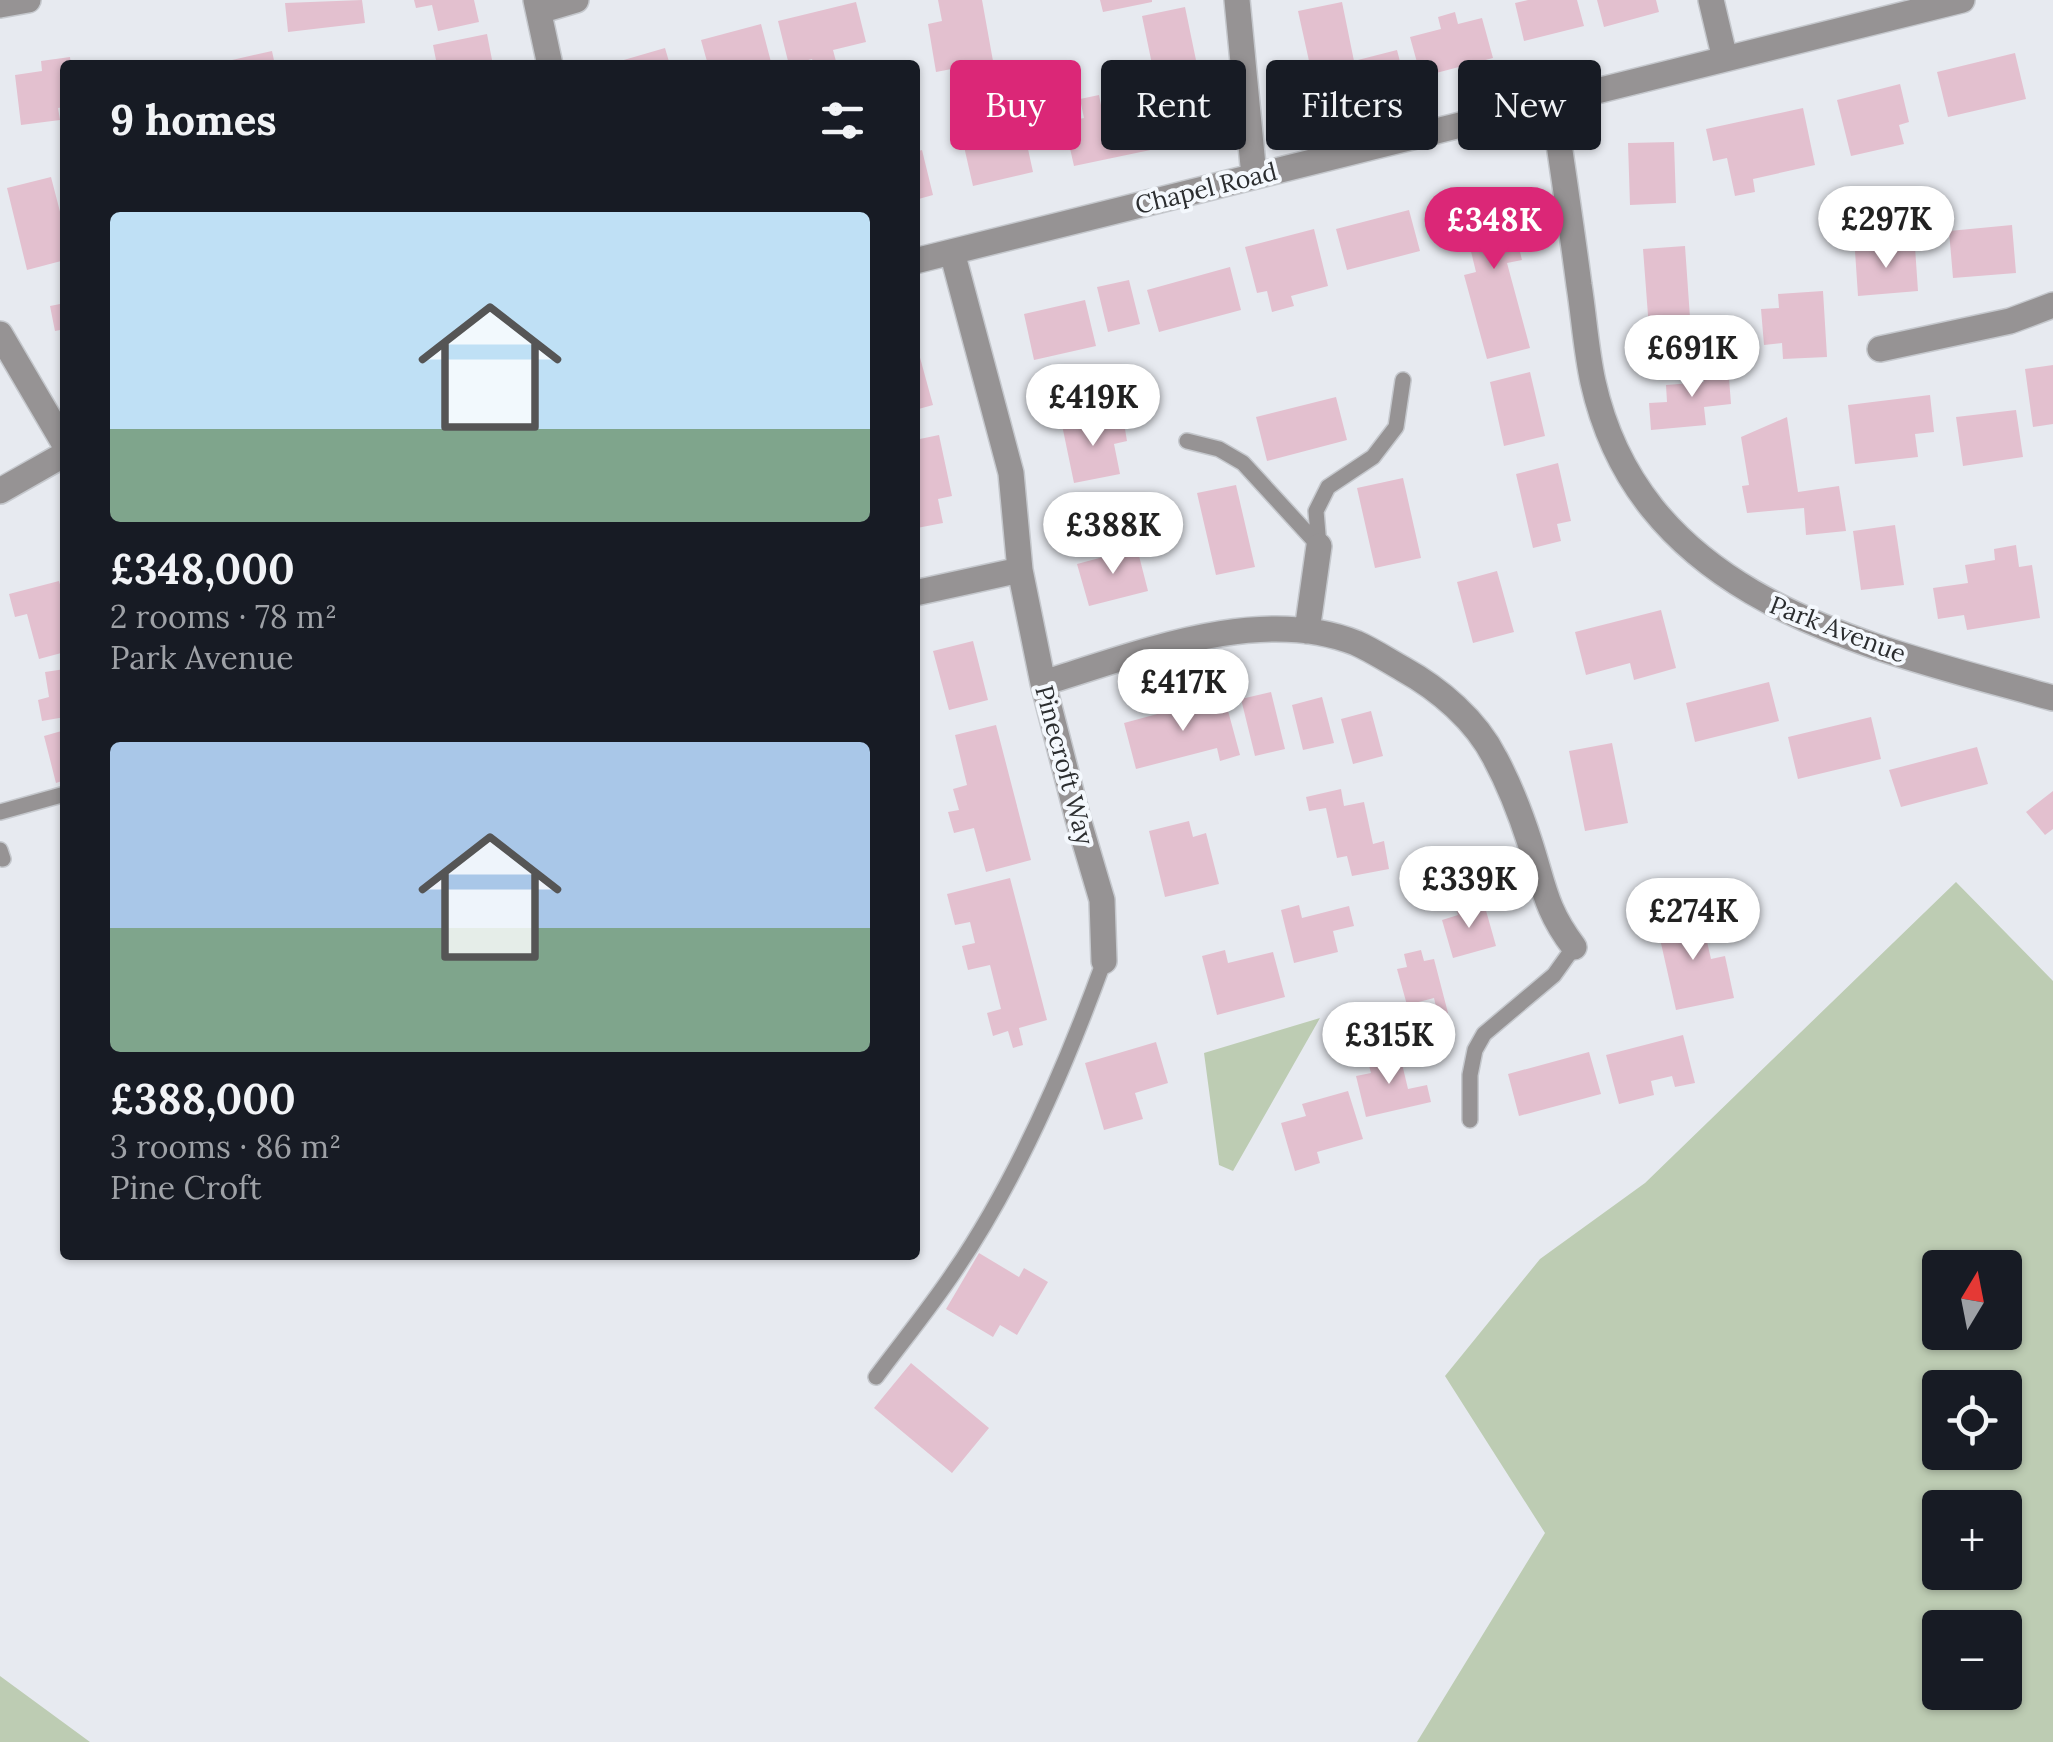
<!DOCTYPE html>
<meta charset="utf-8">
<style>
body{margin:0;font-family:Lora,serif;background:#242831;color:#f1f3f6;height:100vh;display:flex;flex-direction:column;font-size:38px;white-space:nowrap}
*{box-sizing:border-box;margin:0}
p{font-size:32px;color:#9ea1a6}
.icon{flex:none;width:55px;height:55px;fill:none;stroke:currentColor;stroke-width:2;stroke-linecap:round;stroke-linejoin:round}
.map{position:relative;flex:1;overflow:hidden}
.panel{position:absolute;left:60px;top:60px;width:860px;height:1200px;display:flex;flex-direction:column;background:#171b24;border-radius:10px;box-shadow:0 2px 8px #0004}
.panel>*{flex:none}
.banner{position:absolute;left:950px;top:60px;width:950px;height:90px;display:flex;gap:20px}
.needle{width:65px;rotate:10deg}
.controls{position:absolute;left:1922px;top:1250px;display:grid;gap:20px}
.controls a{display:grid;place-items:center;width:100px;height:100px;border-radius:10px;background:#171b24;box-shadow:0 2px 8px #0004;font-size:50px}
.price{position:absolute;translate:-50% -85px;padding:0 22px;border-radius:35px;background:#fff;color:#222;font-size:32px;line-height:65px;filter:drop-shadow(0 2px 5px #0008)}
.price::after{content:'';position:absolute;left:50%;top:60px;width:30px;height:22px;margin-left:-15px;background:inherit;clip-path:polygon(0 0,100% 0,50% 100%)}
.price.current{background:#db2777;color:#fff}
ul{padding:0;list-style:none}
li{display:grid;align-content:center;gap:20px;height:530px;padding:0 50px}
li span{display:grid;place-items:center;height:310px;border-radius:10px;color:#555}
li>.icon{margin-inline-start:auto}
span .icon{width:180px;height:180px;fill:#fffc;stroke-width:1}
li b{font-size:42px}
h2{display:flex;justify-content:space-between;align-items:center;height:120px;padding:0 50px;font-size:42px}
.tag{padding:0 35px;border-radius:10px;background:#171b24;box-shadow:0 2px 8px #0004;font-size:35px;line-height:90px}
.tag.current{background:#db2777;color:#fff}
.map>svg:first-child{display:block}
</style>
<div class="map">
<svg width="2053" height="1742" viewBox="0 0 2053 1742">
<rect width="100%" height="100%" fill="#e7eaf0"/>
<!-- green -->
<path fill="#bdccb3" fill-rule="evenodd" d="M1956 882 2053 981V1742H1417L1545 1533 1445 1376 1540 1259 1645 1183ZM1940 1268H2005V1332H1940ZM1940 1388H2005V1452H1940ZM1940 1508H2005V1572H1940ZM1940 1628H2005V1692H1940Z
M1320 1018 1233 1171 1219 1165 1204 1053Z
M0 1676 90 1742H0Z"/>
<!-- building -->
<path fill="#e3c0cf" d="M362 0 365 23 288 32 285 3Z
M414 0H474L479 22 438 31 432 5 416 8Z
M938 0H982L993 61 936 72 928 24 942 21Z
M1100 0H1152V2L1103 12Z
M1528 0H1577L1584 26 1524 41 1515 3Z
M1597 0H1656L1659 12 1604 27Z
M856 2 866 42 833 50 837 65H814L812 59 789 65 778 21Z
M1342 2 1354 61 1311 70 1298 11Z
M1185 7 1202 89 1159 98 1142 16Z
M1455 12 1458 24 1482 18 1493 58 1421 77 1410 37 1441 29 1438 17Z
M761 24 771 62 708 65 701 40Z
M487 34 493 65H437L433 45Z
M665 48 670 65H611L610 64Z
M1397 50 1405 81 1363 92 1354 61Z
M272 51 275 65H219V63Z
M2015 53 2026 99 1948 117 1937 72Z
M70 57 71 65H65V107L58 108 60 120 21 125 15 75 42 71 41 61Z
M1900 84 1909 122 1899 125 1904 144 1851 156 1837 100Z
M1099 95 1102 110 1149 99 1160 148 1074 166 1064 122 1084 118 1080 99Z
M1803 108 1815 165 1753 179 1755 192 1735 196 1727 158 1713 161 1706 129Z
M987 123 990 133 1023 126 1033 172 973 186 960 129Z
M1674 142 1676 203 1630 205 1628 143Z
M922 150 933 195 915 200V152Z
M51 177 65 231V260L27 270 7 188Z
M1504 187 1522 260 1507 263 1530 348 1487 359 1464 275 1476 272 1458 198Z
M1409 210 1420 251 1347 270 1336 229Z
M2012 225 2016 273 1953 278 1949 231Z
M1314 229 1328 286 1291 296 1294 306 1272 312 1267 291 1257 293 1245 247Z
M1685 246 1691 332 1680 333 1681 353 1651 355 1643 249Z
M1915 247 1918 291 1858 296 1855 251Z
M1230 267 1241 310 1159 332 1147 290Z
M1129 280 1140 324 1108 332 1097 287Z
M1823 291 1827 357 1783 359 1782 343 1764 345 1761 309 1779 308 1778 294Z
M1085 300 1096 346 1034 360 1024 314Z
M65 303V329L55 331 50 306Z
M916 343 933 405 915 410V344Z
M1728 365 1731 404 1704 407 1706 425 1651 430 1649 403 1667 402 1666 385 1704 382 1703 367Z
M2053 365V424L2033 427 2025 369Z
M1530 372 1545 436 1504 446 1490 382Z
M1930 395 1934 432 1915 434 1918 457 1855 464 1848 405Z
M1336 397 1347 440 1267 461 1256 417Z
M2016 410 2023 457 1963 466 1956 417Z
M1104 417 1106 427 1124 423 1127 441 1114 444 1120 474 1074 483 1062 425Z
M1787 417 1798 492 1839 486 1846 531 1806 535 1804 508 1747 513 1742 486 1749 485 1741 437Z
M939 435 952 496 938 499 943 523 917 528 915 440Z
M1558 463 1571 521 1557 524 1561 541 1533 548 1516 474Z
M1403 478 1421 558 1375 568 1357 488Z
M1236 485 1255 567 1216 575 1197 493Z
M1895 525 1904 585 1861 590 1853 531Z
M2016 545 2019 567 2032 565 2040 618 1967 630 1964 615 1938 619 1933 588 1968 583 1965 565 1995 560 1994 549Z
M1137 548 1148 591 1089 606 1077 564Z
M1497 571 1514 632 1473 643 1457 582Z
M59 581 65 601V652L39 659 27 614 15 617 9 594Z
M1661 610 1676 668 1634 680 1630 663 1586 675 1575 632Z
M973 641 988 700 949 710 933 651Z
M65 669V717L42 721 38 700 49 697 45 672Z
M1769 682 1779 721 1695 742 1686 703Z
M1271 692 1285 749 1255 756 1241 699Z
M1224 696 1240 755 1220 761 1217 748 1136 769 1124 723Z
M1322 697 1334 743 1303 750 1292 705Z
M1371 711 1383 756 1353 764 1341 719Z
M1871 717 1881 759 1798 779 1788 737Z
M996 725 1031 860 986 872 974 828 954 833 948 812 959 810 953 789 967 785 955 735Z
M65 730V780L56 783 44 736Z
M1612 743 1628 823 1585 831 1569 751Z
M1977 747 1988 784 1901 807 1889 770Z
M1341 789 1344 806 1364 802 1373 844 1384 841 1389 869 1352 876 1347 856 1337 858 1326 808 1309 811 1306 797Z
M2053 791V829L2045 835 2026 812Z
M1189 821 1193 837 1206 833 1219 884 1165 897 1149 831Z
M1010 878 1047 1020 1019 1028 1023 1045 1013 1048 1008 1031 993 1036 987 1013 1001 1009 990 965 968 970 962 946 975 943 970 922 955 925 947 894Z
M1469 901 1472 911 1485 907 1496 946 1453 958 1442 920 1458 915 1455 905Z
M1299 905 1302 918 1349 906 1354 926 1333 931 1338 952 1294 963 1281 910Z
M1700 911 1711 959 1725 956 1734 998 1676 1010 1656 921Z
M1225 950 1228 963 1273 952 1285 997 1217 1015 1202 956Z
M1421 950 1424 961 1434 959 1448 1013 1438 1016 1434 998 1407 1005 1397 969 1407 967 1404 954Z
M1683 1035 1695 1083 1675 1087 1672 1076 1651 1081 1654 1095 1619 1104 1606 1055Z
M1156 1042 1168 1083 1135 1093 1143 1119 1104 1130 1085 1063Z
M1399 1051 1408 1089 1427 1085 1431 1102 1366 1117 1356 1076 1371 1073 1367 1058Z
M1589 1052 1601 1094 1519 1116 1508 1074Z
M1348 1091 1363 1139 1317 1152 1320 1163 1295 1171 1281 1123 1306 1116 1302 1104Z
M979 1253 1019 1277 1024 1268 1048 1282 1017 1335 1000 1325 993 1337 946 1309Z
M911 1363 989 1428 952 1473 874 1408Z"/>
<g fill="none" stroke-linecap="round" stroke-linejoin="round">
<!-- service casing -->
<g stroke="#c5c8cd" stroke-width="18">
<path id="service" d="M1187 441 1219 449 1243 463 1319 546 1316 511 1328 487 1373 457 1396 427 1403 380
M0 812 65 794
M0 850 3 859
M1470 1120V1075L1475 1050 1484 1034 1554 975 1574 947
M876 1377C902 1342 930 1308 954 1272 1015 1183 1067 1063 1104 961"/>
</g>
<!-- minor casing -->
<g stroke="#c5c8cd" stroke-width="28">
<path id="minor" d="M536 0 550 65
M1237 0 1254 176
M1711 0 1725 59
M0 5 28 0
M539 11 576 0
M1553 104C1562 164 1571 224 1579 285 1584 317 1586 350 1593 382 1642 602 1868 646 2053 698
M952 252 1011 473 1020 570 1043 683 1078 819 1102 900 1104 961
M915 261 1962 0
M0 334 65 445
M1880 349 2010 321 2053 305
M0 491 65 454
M915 593 1020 570
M1307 631 1319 546
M1043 683C1136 655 1259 604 1356 643 1372 650 1387 660 1403 669 1439 689 1476 720 1495 758 1509 784 1521 815 1530 843 1544 886 1545 909 1574 947"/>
</g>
<!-- service -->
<use href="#service" stroke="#969394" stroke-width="15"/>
<!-- minor -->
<use href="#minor" stroke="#969394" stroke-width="25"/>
</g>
<g text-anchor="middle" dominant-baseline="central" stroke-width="8" stroke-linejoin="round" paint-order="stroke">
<!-- street labels -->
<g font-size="25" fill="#2b2d2f" stroke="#f4f8fd">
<text transform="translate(1206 188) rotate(-14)">Chapel Road</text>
<text transform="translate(1838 629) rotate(21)">Park Avenue</text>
<text transform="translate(1065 765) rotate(75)">Pinecroft Way</text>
</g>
</g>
</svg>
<div class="controls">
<a><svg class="needle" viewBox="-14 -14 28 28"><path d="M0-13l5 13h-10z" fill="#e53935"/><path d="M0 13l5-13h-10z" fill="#9ea1a6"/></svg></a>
<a><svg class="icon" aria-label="locate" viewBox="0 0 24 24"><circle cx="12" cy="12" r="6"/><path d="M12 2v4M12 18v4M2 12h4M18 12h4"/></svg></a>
<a>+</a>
<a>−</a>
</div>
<b class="price" style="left:1886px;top:271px">£297K</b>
<b class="price current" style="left:1494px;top:272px">£348K</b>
<b class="price" style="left:1692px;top:400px">£691K</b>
<b class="price" style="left:1093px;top:449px">£419K</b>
<b class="price" style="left:1113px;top:577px">£388K</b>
<b class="price" style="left:1183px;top:734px">£417K</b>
<b class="price" style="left:1469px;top:931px">£339K</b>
<b class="price" style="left:1693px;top:963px">£274K</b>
<b class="price" style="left:1389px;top:1087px">£315K</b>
<div class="banner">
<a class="tag current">Buy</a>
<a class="tag">Rent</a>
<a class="tag">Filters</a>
<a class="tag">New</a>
</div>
<section class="panel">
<h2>9 homes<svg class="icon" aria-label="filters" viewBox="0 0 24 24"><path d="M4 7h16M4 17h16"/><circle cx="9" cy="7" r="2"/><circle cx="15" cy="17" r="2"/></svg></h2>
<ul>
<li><span style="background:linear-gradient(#bfe0f5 70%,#7fa58c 0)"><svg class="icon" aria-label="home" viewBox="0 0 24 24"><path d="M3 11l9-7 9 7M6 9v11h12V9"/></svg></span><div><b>£348,000</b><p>2 rooms · 78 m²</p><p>Park Avenue</p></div></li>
<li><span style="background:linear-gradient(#a9c7e8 60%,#7fa58c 0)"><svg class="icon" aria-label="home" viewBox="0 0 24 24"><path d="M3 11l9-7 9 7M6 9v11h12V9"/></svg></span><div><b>£388,000</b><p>3 rooms · 86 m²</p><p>Pine Croft</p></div></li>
</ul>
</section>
</div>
